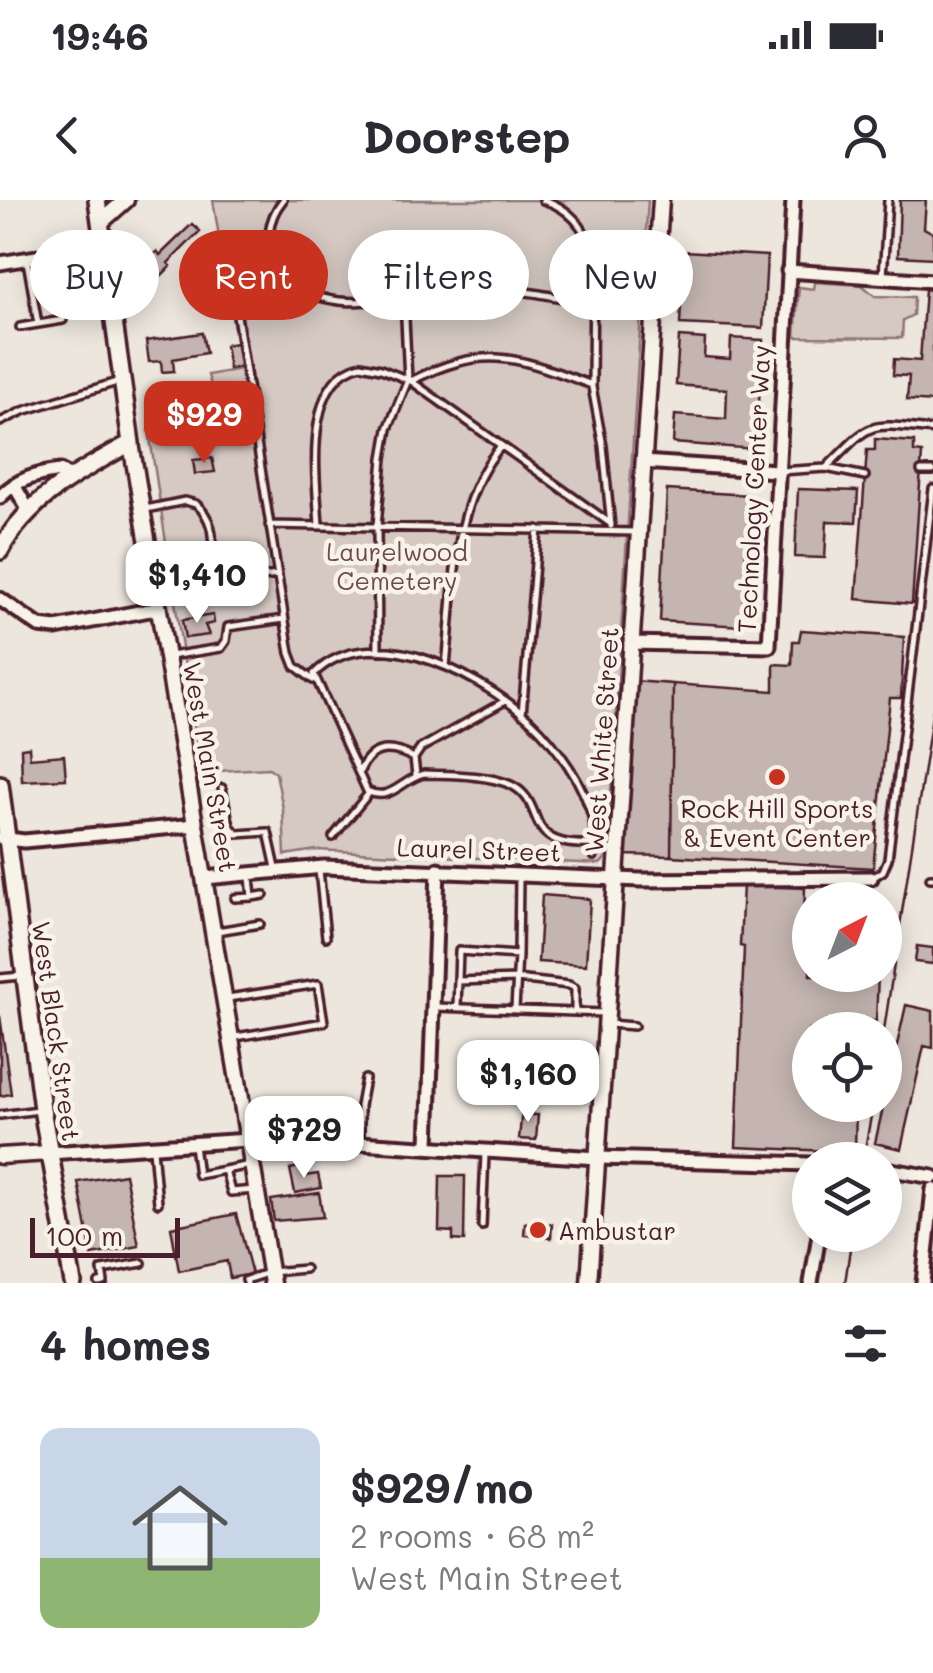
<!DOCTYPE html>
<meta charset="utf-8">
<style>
body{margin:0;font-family:Mali,sans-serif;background:#f2f2f3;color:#2b2b33;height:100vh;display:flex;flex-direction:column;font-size:38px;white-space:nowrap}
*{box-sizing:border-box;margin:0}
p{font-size:32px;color:#7c7c81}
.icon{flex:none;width:55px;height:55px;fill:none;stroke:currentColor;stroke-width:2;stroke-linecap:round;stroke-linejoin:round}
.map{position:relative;height:1083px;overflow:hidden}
.sheet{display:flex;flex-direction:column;background:#fff;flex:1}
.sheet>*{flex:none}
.banner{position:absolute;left:30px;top:30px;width:875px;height:90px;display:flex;gap:20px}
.needle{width:65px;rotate:42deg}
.fabs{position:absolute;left:792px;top:682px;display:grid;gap:20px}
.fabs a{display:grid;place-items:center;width:110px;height:110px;border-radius:50%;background:#fff;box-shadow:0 5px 25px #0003;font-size:50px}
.scale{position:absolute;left:30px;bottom:25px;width:150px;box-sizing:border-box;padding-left:10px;border:5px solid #4a1f2b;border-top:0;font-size:28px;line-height:35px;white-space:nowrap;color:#4a1f2b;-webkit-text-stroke:8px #f7f3e8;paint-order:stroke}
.price{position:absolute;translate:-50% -85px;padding:0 22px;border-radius:20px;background:#fff;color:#222;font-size:32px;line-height:65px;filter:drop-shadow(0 2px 5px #0008)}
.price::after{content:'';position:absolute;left:50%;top:60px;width:30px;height:22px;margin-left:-15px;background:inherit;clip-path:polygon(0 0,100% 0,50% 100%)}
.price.active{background:#c8321e;color:#fff}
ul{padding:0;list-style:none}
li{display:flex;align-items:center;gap:30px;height:250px;padding:0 40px}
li+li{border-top:2px solid #e1e1e2}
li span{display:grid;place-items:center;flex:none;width:280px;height:200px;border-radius:20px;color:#555}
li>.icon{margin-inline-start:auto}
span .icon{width:120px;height:120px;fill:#fffc;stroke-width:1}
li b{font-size:42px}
h2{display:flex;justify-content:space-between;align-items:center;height:120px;padding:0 40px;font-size:42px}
.chip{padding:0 35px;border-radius:45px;background:#fff;box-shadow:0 5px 25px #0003;font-size:35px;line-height:90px}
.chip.active{background:#c8321e;color:#fff}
.status{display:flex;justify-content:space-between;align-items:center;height:70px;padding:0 50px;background:#fff;direction:ltr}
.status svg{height:28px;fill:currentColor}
header{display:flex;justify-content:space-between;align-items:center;height:130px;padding:0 40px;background:#fff;font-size:45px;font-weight:800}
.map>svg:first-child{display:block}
</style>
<div class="status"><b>19:46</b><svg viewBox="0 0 49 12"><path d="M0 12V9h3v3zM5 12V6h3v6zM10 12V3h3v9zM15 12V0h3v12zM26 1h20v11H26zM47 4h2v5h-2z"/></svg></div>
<header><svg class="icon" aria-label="back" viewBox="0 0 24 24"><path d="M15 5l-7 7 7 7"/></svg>Doorstep<svg class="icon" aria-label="person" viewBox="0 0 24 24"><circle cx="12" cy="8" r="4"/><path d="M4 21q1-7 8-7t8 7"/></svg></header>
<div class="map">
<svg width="933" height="1083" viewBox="0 0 933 1083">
<rect width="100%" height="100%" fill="#ece6dd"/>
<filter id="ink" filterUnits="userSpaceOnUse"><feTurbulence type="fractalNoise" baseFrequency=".01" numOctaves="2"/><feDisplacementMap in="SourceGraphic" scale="20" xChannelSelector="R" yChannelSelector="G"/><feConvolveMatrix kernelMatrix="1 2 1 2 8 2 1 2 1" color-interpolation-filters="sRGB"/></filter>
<g filter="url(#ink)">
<!-- green -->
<path fill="#d5c9c2" stroke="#907476" stroke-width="2.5" d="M213 0H648L607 657 600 664 316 650 285 655 283 609 276 573 269 568 201 572 149 231 221 221 208 175 241 169Z
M815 82 862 85 875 96 914 97 913 115 903 120 902 138 795 137 799 87 814 89Z"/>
<!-- building -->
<path fill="#c4b5b0" stroke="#4a1f2b" stroke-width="2.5" d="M900 0H926L924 28 933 33V58L898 56Z
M192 24 200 31 168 63 171 66 160 77 145 62 157 51 160 55Z
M684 51 767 56 763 128 680 124Z
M925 89 933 90V202L907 200 909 176 893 175 894 159 920 161Z
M202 133 206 153 173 159 174 171 162 172 161 161 149 162 146 141Z
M679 137 705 139 704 157 730 159 731 138 763 140 756 249 673 243 675 215 726 219 727 189 676 185Z
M237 143 241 167 229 169 225 145Z
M875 239 914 242V252L922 253 912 404 856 399 867 250H875Z
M212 258 215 272 195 274 193 260Z
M798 289 858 291 856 322 827 321 825 358 795 357Z
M667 290 749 295 742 426 660 421Z
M213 415 214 423 205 425 209 435 185 438 182 420Z
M801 430 904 437 901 498H890L873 668 671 656 673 484 774 491V464L792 465 793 441H799Z
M633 481 673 484 671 656 619 655Z
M29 547 30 558 64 555 66 579 22 581 21 548Z
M743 685 805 688 804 718H810V775H878L876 821H862V830H810V905H856L855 952 736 947 744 747 740 746Z
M847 690 873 691V700H846Z
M542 695 590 699 586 765 538 762Z
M917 746 933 748V764L915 762Z
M906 805 933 811V848L924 846 901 949 875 943Z
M0 816 11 894 0 896Z
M531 878 555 879 554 898 530 897Z
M522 909 532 910V915H538L536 940 519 939Z
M303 966 305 976 318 974 321 988 295 993 290 969Z
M125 974 139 1046 92 1055 78 982Z
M440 976H465L464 1041 453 1040V1032L439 1031Z
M319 993 323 1017 274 1021 271 1000Z
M236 1014 252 1074 230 1078 227 1061 179 1071 171 1027Z
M535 1022 552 1024 551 1038 524 1035 525 1023Z"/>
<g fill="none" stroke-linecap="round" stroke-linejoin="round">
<!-- service casing -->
<g stroke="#4a1f2b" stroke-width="12">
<path id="service" d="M283 0C266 21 267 41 274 65L240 80 234 96 290 453 295 466 313 480
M543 0C570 8 585 27 593 53L592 187 603 246 611 326
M27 61 38 124 63 120
M274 65C322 130 411 89 477 89 516 88 553 96 591 104
M883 76 888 0
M116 100 136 96
M20 127 38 124
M411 181C486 143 516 157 592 185
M0 222 23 211 120 181
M826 268C874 220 865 223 933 230
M779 271 826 268 865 276
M921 271H933
M146 309 185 301 196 304C239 342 171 391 278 375
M269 325 636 332
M319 326C317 281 301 179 361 165L381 169 411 181 611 324
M378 451 377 326 383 258 388 229 408 180 404 99
M170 456 221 448 226 441 228 427 284 419
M446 466C454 393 451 304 501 246
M522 514 538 329
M360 571C371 545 392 546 414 558
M416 575 414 558 421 548 505 501
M222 588 230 626 237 634 268 632 276 668
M333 637 369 593
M594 656C595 641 595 624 590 610 581 582 561 553 541 531 494 481 374 414 314 474L367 591C391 603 402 579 424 574 450 575 487 574 511 585 550 604 517 648 594 644
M319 670 326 737
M250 677 252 697 264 695
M874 677 883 671 888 659 933 289
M930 678H933
M235 698 252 697
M217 731 260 724
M0 778 21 776
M458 781 516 779 569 785 575 788V812
M228 798 318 784 324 822 236 837
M435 807 604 813
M457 807 459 751 518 755 519 678
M515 809 518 755
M609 824 634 826
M0 915 39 910
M360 941V906L365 879
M194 945 198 975 251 965
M153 949 158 1003
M225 970 231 992 255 990
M482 1026 485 954
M99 1083 104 1082 102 1070 142 1063
M247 1083 246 1080 270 1072 305 1069"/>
</g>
<!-- minor casing -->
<g stroke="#4a1f2b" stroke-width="19">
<path id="minor" d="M0 63 103 46
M788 71 933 81
M643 262 777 271
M14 285 29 311
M0 297C17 279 37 274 60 271L71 278
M0 399 39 426 56 428 160 408
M630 443 769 446 793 0
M1 638 24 641 196 625
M205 678 324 667 641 680 871 678
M428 945 438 669
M49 953 280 938 598 958 810 964
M885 969 933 977
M811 1083 819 1035
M923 1083 933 989"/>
</g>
<!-- tertiary casing -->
<g stroke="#4a1f2b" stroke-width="21">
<path id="tertiary" d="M100 23 126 0
M131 243 272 1083
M0 956 49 953
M589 1083 661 0"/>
</g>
<!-- secondary casing -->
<g stroke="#4a1f2b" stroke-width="22">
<path id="secondary" d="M0 351C27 299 81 270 131 243L97 0
M0 584 42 909 73 1083"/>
</g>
<!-- service -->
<use href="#service" stroke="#f7f3e8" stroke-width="5"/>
<!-- minor -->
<use href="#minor" stroke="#f7f3e8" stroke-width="11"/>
<!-- tertiary -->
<use href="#tertiary" stroke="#f7f3e8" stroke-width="14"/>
<!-- secondary -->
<use href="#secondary" stroke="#f7f3e8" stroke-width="15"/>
<!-- rail -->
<path stroke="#4a1f2b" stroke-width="2.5" d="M884 830 933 509
M863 960 873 905
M845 1083 852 1035"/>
</g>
</g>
<!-- markers -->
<g fill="#c8321e" stroke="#f7f3e8" stroke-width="4">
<circle cx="777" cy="577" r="10"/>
<circle cx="538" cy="1030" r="10"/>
</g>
<g text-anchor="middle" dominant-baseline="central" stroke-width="9" stroke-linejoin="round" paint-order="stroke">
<!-- street labels -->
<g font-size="25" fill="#4a1f2b" stroke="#f7f3e8">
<text transform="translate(753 289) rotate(-87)">Technology Center Way</text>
<text transform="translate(601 540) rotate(-86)">West White Street</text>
<text transform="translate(211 567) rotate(80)">West Main Street</text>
<text transform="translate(479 649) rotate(2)">Laurel Street</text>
<text transform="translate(57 831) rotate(82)">West Black Street</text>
</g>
<!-- park labels -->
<g font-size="25" fill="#6d4a51" stroke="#f7f3e8">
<text x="397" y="351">Laurelwood<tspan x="397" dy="29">Cemetery</tspan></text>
</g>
<!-- poi labels -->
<g font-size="25" fill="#4a1f2b" stroke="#f7f3e8">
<text x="777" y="608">Rock Hill Sports<tspan x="777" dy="29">&amp; Event Center</tspan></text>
<text x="558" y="1030" text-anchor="start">Ambustar</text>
</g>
</g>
</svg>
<div class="fabs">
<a><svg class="needle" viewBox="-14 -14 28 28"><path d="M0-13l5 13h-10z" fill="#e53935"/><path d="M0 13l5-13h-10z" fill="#7c7c81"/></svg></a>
<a><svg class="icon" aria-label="locate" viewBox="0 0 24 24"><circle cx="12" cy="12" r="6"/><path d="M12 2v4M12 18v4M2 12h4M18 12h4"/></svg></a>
<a><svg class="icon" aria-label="layers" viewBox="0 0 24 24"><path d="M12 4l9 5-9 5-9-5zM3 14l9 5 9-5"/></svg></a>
</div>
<div class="scale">100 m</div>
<b class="price active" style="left:204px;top:266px">$929</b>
<b class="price" style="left:197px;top:426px">$1,410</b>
<b class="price" style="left:528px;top:925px">$1,160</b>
<b class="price" style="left:304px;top:981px">$729</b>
<div class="banner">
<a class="chip">Buy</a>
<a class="chip active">Rent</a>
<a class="chip">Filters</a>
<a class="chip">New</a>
</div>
</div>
<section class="sheet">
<h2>4 homes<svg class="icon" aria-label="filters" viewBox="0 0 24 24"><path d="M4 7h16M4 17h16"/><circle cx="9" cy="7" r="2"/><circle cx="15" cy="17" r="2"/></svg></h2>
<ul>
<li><span style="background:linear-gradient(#c9d6e8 65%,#8fb573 0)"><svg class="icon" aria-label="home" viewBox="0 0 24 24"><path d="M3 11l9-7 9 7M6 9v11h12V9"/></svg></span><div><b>$929/mo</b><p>2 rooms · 68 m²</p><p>West Main Street</p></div></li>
</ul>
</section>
